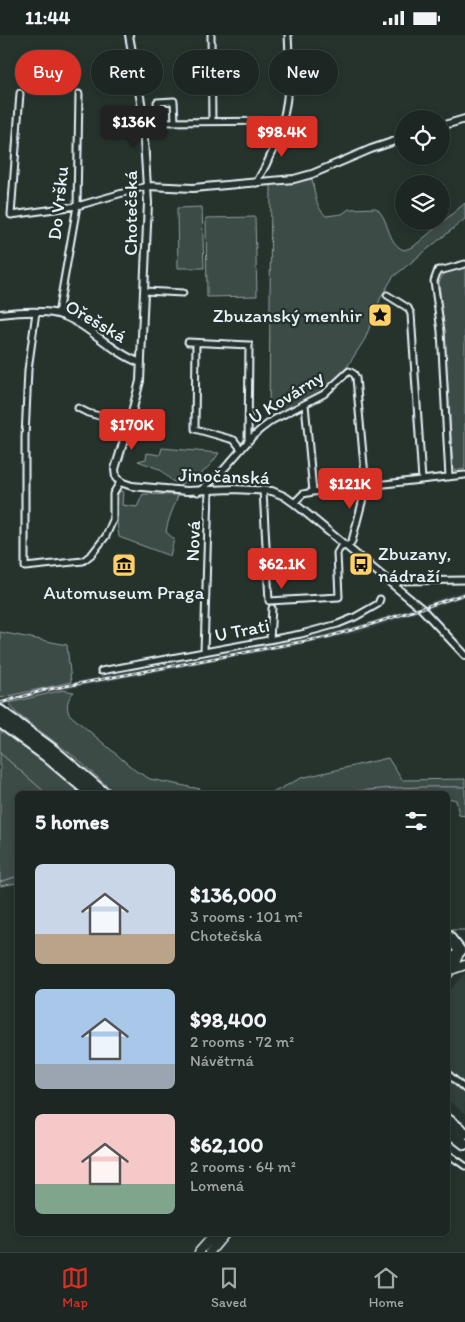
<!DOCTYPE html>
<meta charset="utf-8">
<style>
body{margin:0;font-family:Itim,sans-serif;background:#29322f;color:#f1f3f6;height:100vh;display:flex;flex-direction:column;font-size:19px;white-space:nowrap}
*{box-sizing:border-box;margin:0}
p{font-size:16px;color:#a0a5a5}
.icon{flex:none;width:28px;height:28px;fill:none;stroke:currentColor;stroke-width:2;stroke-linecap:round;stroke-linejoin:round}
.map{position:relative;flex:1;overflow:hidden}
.side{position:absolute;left:15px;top:756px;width:435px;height:445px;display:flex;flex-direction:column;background:#1c2622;border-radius:8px;box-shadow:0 2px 8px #0003,0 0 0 1px #3a4340}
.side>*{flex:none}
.guide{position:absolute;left:15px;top:15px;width:435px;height:45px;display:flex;gap:10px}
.tools{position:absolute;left:395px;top:75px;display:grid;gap:10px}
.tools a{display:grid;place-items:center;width:55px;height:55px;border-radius:50%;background:#1c2622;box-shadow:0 2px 8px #0003,0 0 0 1px #3a4340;font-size:25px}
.price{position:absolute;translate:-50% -42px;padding:0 11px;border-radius:5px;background:#d93025;color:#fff;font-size:16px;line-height:32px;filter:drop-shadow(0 1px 2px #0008)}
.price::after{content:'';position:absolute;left:50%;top:30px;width:15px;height:11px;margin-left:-8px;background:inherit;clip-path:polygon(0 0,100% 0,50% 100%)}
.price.selected{background:#222;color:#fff}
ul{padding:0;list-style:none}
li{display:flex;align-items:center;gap:15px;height:125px;padding:0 20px}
li span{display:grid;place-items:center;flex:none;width:140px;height:100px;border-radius:8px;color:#555}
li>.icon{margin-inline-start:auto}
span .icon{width:60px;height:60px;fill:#fffc;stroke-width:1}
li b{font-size:21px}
h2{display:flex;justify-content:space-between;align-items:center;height:60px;padding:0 20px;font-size:21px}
.chip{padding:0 18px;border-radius:22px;background:#1c2622;box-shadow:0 2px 8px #0003,0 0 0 1px #3a4340;font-size:18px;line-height:45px}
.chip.selected{background:#d93025;color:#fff}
.status{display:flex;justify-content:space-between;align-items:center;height:35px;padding:0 25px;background:#1c2622;direction:ltr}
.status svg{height:14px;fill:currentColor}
.menu{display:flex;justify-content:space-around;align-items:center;height:70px;border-top:1px solid #3a4340;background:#1c2622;font-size:14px;color:#a0a5a5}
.menu a{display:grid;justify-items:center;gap:2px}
.menu .selected{color:#d93025}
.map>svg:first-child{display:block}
</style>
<div class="status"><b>11:44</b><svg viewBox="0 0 49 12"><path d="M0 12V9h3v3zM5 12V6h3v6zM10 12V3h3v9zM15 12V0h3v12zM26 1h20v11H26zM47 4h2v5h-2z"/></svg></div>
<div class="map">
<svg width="465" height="1217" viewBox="0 0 465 1217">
<rect width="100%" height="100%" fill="#26332d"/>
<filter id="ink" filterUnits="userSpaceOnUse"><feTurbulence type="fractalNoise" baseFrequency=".02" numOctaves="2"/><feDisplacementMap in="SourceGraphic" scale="10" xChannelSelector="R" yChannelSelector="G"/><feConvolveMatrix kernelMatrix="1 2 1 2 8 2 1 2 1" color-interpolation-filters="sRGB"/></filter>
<g filter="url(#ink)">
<!-- built -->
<path fill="#333f3a" d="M465 555V562L370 594 327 605 63 655 24 664 0 672V664L22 657 326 598 368 587Z
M465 938V1079L448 1065V957Z"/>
<!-- green -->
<path fill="#3e4b47" stroke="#939ea0" d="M312 144C315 157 315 172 326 181L342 179 349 174 376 173C390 184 386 208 404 215L413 212 465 168V184L393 242 381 262 365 304 347 332 328 351 325 357 269 384 271 150Z
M202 172 204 233H178L177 173Z
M255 182 257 261 207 262 206 183Z
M465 231V434L455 436 453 433 445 304 439 248C442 235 454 235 465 231Z
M162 413 219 418C207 436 200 441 181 449L172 446 159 434 138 426 146 424 147 418 160 420Z
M123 456 122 470 137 472 143 459 178 460C174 473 168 483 166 497L174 504 170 521 119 502 117 486 118 457Z
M0 597 67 610 71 647 0 663Z
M63 655 74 657C67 664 66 670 69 679L136 736 150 744 200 754 202 759H116L76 723 16 678 9 668Z
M0 694 50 727 82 759H18L17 848 0 851Z
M388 723 402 745 465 744V781L459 780 456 765 448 763V759H270L301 743Z"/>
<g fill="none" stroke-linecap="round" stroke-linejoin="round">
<!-- stream -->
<path stroke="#98a3a5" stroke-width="1" d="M0 718 47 759
M333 759C377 753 420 751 465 752
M0 847 18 841
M448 891 452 895H465"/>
<!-- minor casing -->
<g stroke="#e8f1f8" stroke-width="9">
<path id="minor" d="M211 0 212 86
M20 58 11 180 77 171 147 151
M175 87 174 66 157 67 159 87 284 86
M256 148C286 99 292 57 288 0
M144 256 183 258
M387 260 408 273 411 279 422 445
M36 277 28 335 25 402V532L83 526 92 519 106 501 113 485V459L120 447
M58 279 77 171 79 59
M188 307 249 310 248 407
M196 308 195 394 234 405 241 414
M305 369 313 457
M78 373 88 378 129 389
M449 442 441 296 434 246 438 235H443L465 229
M198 457 218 441 252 402 261 394 273 385 324 359 349 336 354 339 356 343 366 452 352 506 350 509 340 513 337 518 339 562 269 566 263 455
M294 468 303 459 313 457 465 440
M395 550 401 546 465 545
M270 604 272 573
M204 617 209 456
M101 636 301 599 338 589 355 582 378 569 380 564
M448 1039 465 1054
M448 1119 465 1131"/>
</g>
<!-- tertiary casing -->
<g stroke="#e8f1f8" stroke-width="10">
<path id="tertiary" d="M129 0 142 73 148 168 140 346 129 389 115 434 116 443 123 448 132 451 187 456 233 454 272 456 284 461 294 468 421 573 465 620
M441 91 465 84
M147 151 193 153 294 144 312 139 371 114 404 103
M0 279C18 277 40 275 58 279 85 286 112 318 141 328"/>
</g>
<!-- secondary casing -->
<g stroke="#e8f1f8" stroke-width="11">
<path id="secondary" d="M448 926 460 916
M451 935 465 930
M448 939 455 928 460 916
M199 1217 215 1199
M210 1217 225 1199"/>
</g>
<!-- motorway casing -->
<g stroke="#e8f1f8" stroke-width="14">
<path id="motorway" d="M0 676 53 715 105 759
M0 687 45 720 91 759
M448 901 460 916
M448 1085 465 1098
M448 1096 465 1109"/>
</g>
<!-- minor -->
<use href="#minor" stroke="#26332d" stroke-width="5"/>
<!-- tertiary -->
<use href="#tertiary" stroke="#26332d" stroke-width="6"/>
<!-- secondary -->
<use href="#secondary" stroke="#26332d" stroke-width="8"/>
<!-- motorway -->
<use href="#motorway" stroke="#26332d" stroke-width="10"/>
<!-- rail casing -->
<g stroke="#e8f1f8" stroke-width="3">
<path id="rail" d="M0 668 45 655 327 602 369 590 465 559"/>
</g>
<!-- rail -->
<use href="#rail" stroke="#26332d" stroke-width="1" stroke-dasharray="4" stroke-linecap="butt"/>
</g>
</g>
<!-- icons -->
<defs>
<g id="sight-square" transform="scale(1.25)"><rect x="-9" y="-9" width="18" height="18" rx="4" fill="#ffd166" stroke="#26332d"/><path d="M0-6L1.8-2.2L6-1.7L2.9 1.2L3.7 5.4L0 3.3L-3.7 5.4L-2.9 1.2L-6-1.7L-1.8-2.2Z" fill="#111"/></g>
<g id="bus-square" transform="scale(1.25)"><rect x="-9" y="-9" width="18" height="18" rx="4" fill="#ffd166" stroke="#26332d"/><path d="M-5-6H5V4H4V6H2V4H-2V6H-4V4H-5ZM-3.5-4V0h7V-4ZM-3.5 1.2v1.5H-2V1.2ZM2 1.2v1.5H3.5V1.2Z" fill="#111"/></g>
<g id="museum-square" transform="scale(1.25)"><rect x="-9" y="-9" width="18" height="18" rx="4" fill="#ffd166" stroke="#26332d"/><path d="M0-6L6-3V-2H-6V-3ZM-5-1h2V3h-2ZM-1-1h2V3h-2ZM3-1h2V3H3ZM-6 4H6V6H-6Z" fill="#111"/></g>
</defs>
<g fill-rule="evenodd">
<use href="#sight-square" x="380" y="280"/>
<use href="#bus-square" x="361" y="529"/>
<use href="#museum-square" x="124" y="530"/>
</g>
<g text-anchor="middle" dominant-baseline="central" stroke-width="5" stroke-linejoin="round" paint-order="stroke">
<!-- street labels -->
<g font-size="19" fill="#e8f1f8" stroke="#26332d">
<text transform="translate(58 168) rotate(-84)">Do Vršku</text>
<text transform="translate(130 178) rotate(-90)">Chotečská</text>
<text transform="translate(96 286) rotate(30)">Ořešská</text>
<text transform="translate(286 362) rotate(-32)">U Kovárny</text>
<text transform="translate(224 441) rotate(2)">Jinočanská</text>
<text transform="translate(193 506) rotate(-88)">Nová</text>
<text transform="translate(242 595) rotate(-11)">U Trati</text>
</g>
<!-- poi labels -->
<g font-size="19" fill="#e8f1f8" stroke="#26332d" text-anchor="end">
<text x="362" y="280">Zbuzanský menhir</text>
<text x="378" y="518" text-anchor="start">Zbuzany,<tspan x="378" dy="22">nádraží</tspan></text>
<text x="124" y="557" text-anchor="middle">Automuseum Praga</text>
</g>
</g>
</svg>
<div class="tools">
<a><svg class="icon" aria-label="locate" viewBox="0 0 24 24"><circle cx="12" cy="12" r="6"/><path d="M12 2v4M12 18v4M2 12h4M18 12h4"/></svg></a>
<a><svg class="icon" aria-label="layers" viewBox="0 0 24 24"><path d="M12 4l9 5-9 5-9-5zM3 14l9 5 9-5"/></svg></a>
</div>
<b class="price selected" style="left:134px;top:113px">$136K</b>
<b class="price" style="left:282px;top:123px">$98.4K</b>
<b class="price" style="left:132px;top:416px">$170K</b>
<b class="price" style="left:350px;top:475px">$121K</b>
<b class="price" style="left:282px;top:555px">$62.1K</b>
<div class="guide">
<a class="chip selected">Buy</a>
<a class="chip">Rent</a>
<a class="chip">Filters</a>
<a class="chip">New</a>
</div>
<section class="side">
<h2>5 homes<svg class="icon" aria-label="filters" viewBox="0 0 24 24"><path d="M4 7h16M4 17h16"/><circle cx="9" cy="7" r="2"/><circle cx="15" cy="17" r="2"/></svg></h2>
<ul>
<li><span style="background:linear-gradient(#c9d6e8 70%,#b9a48a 0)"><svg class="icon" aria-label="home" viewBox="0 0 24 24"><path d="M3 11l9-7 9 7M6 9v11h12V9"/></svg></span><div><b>$136,000</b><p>3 rooms · 101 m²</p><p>Chotečská</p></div></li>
<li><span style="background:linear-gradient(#a9c7e8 75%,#9aa5b1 0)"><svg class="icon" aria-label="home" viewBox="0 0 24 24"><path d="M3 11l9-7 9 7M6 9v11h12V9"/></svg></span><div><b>$98,400</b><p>2 rooms · 72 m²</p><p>Návětrná</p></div></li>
<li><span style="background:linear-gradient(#f6c9c9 70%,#7fa58c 0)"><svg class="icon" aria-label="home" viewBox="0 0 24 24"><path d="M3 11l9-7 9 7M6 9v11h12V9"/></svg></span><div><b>$62,100</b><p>2 rooms · 64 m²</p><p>Lomená</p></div></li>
</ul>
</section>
</div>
<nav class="menu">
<a class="selected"><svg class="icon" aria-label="map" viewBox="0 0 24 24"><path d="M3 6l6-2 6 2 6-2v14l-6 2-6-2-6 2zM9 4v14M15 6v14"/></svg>Map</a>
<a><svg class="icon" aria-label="saved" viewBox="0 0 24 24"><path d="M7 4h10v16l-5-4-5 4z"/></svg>Saved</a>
<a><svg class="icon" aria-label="home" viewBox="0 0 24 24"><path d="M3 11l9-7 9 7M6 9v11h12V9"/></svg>Home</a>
</nav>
